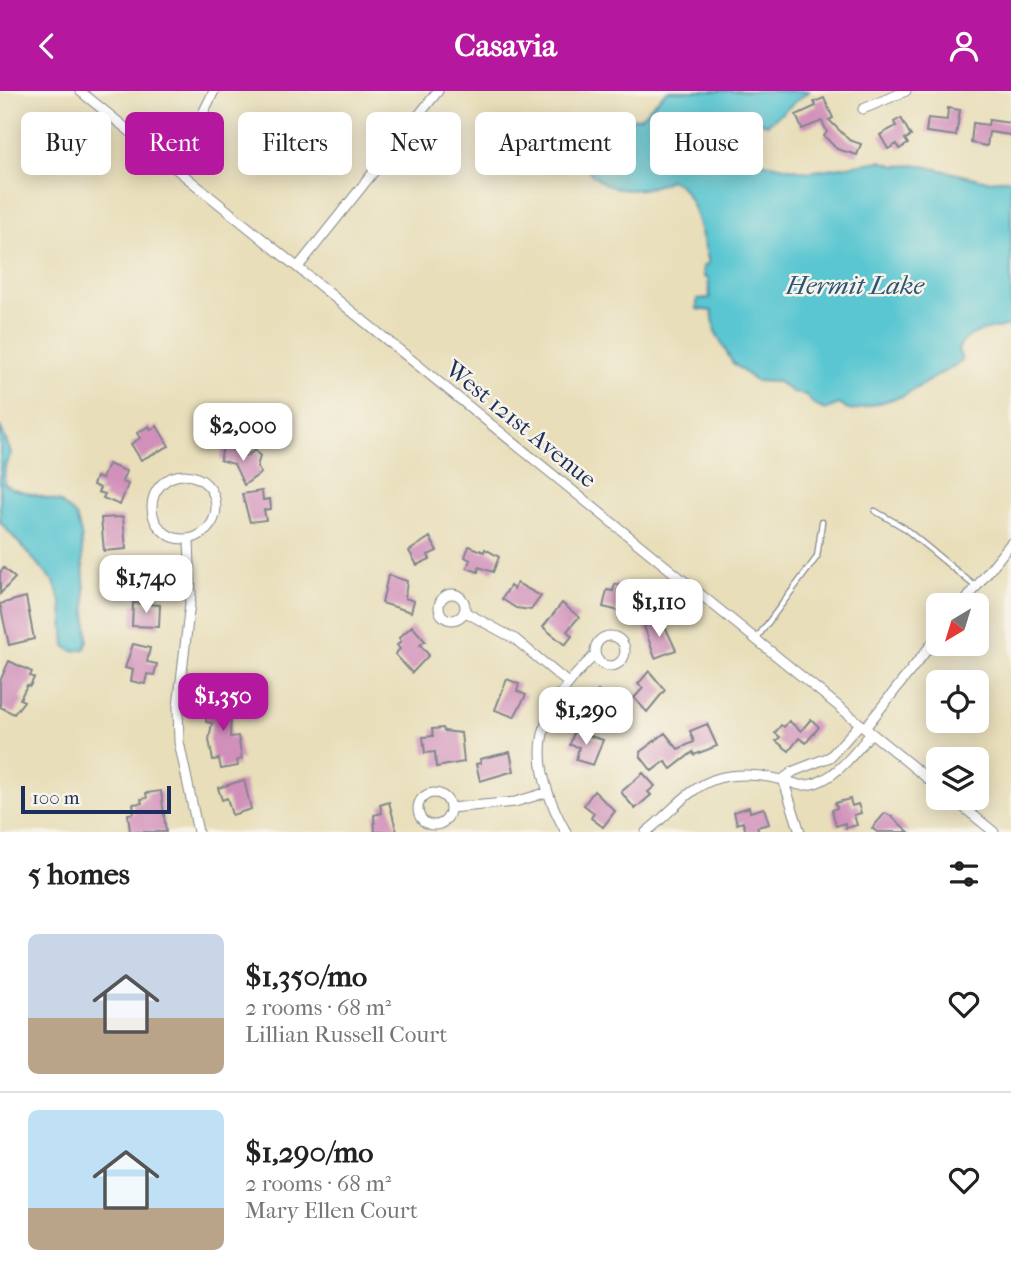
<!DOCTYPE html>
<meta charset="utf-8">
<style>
body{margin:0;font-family:"IM FELL French Canon",serif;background:#f6f6f6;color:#222;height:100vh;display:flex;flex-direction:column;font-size:26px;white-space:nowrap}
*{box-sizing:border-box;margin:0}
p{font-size:23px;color:#767676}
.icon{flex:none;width:38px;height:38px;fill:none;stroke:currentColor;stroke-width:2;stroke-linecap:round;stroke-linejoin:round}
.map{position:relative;height:741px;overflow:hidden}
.sheet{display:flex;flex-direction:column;background:#fff;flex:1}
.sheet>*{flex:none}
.hud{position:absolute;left:21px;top:21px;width:970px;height:63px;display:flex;gap:14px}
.needle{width:46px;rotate:218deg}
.fabs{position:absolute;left:926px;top:502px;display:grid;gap:14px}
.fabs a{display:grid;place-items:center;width:63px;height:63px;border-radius:10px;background:#fff;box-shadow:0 4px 18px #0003;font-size:35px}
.scale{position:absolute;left:21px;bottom:18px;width:150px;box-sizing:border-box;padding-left:7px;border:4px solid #1b2f5e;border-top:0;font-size:19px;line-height:24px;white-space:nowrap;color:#1b2f5e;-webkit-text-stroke:5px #f7f3e8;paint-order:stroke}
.price{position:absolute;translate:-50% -60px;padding:0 16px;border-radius:14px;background:#fff;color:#222;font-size:23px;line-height:46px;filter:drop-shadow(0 2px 4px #0008)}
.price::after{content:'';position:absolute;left:50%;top:42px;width:21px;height:16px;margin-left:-10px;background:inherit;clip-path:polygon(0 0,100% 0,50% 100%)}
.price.current{background:#b5179e;color:#fff}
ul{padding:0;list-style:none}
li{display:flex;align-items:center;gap:21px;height:175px;padding:0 28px}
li+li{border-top:2px solid #e0e0e0}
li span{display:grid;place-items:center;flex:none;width:196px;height:140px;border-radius:10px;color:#555}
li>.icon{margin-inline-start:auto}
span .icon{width:84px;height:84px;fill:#fffc;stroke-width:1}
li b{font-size:30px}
h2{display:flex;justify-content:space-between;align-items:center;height:84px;padding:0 28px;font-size:30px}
.chip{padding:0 24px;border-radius:10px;background:#fff;box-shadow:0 4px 18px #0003;font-size:24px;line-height:63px}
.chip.current{background:#b5179e;color:#fff}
header{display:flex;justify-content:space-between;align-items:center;height:91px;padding:0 28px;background:#b5179e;color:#fff;font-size:32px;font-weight:800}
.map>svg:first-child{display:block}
</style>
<header><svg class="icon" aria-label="back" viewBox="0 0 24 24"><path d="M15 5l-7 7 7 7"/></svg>Casavia<svg class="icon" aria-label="person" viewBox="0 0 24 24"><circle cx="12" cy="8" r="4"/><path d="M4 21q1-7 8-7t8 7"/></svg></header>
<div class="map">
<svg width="1011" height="741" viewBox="0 0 1011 741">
<rect width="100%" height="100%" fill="#f7f3e8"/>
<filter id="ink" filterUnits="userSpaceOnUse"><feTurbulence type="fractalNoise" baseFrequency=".0143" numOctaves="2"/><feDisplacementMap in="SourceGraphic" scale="14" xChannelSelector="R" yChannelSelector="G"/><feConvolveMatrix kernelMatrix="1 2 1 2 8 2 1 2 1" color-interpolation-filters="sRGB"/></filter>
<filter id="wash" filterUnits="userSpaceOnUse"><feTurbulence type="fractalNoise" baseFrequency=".00686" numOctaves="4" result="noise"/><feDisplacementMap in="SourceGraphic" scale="28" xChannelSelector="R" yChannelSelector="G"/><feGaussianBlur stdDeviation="1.57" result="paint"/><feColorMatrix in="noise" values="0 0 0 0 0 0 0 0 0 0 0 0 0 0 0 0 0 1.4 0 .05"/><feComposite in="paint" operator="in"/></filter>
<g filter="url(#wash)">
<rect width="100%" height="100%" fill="#e8deb9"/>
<!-- water -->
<path fill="#5ac6d1" stroke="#3a7a98" stroke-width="2" d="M667 0H809L768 33 757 31 739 47 704 53 717 76 756 70 808 81 881 70 896 75 920 74 987 90 1011 88V233C990 241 971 236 958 258L962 270 903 305 852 320 839 313 825 319 814 314 806 304 794 302 778 291 755 290 732 271 715 240 712 220 697 218V208L710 207 708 187 704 186 703 175 708 174V168C702 147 693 94 670 89 641 103 606 105 585 75 581 68 577 64 577 56L597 35 641 26Z
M0 335 11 362 5 375 4 392 10 397 60 411 76 425 81 443 88 549 85 558 73 560 65 555 62 514 54 491 0 431Z"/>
<g id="blocks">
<!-- building -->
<path fill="#d190ba" d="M824 7 833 27 829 29 849 49 861 53 857 64 837 58 824 45 827 41 822 30 802 38 796 24 816 15 814 11Z
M948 17 960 19 956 45 926 41 928 27 947 29Z
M901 27 911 45 905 48 908 53 899 58 897 53 888 58 880 44 896 35 894 31Z
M989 29 1011 32V44L989 41 987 55 971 52 973 32 988 34Z
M149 335 151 339 157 335 169 355 141 369 131 353 140 347 137 342Z
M223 356 241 361 245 366 255 359 260 365 257 376 261 382 244 394 234 373 220 369Z
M108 373 126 380 122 391 128 393 120 414 103 407 105 403 98 401 100 397 93 394 96 386 102 388Z
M262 400 263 409 270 408 271 418 264 419 266 429 250 431 242 403Z
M123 426 126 458 104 460 101 427Z
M430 446 437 460 428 464 430 468 417 474 409 460Z
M469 455 484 461 485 458 499 466 493 481 479 476 478 481 467 477 470 469 465 466Z
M148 468 151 497 133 498 130 469Z
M4 477 15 487 0 503V481Z
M388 484 407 490 405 507 414 510 411 521 382 512Z
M517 492 541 505 531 519 516 517 502 508 510 495 514 498Z
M615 493 623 495 622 500 633 503 628 522 603 516 607 499 613 500Z
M26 506 34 548 9 554 0 513Z
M133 512 160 514 159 536 132 535Z
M562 512 579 526 567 540 572 545 565 554 543 536Z
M662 529 676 559 655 567 644 535Z
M412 535 425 550 420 554 429 564 412 582 395 563 400 558 397 554 401 550 399 547Z
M133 553 150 557 147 571 157 573 154 584 147 583 145 593 131 590 133 579 125 577Z
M9 570 32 581 30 585 34 587 30 595 27 594 20 608 24 610 14 623 0 616V590Z
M649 580 665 599 647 621 634 607 643 597 638 593Z
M507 588 519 593 517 600 526 604 514 626 495 619Z
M598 600 616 612 601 634 583 622Z
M207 607 232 609 230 646 238 645 242 668 237 669 238 675 221 678 219 668 213 669 209 649 212 632 206 631Z
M811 628 819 636 806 652 799 647 789 660 776 650 780 646 775 642 781 634 784 636 789 630 801 640Z
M707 633 717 655 694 664 693 661 671 678 665 670 652 680 641 666 640 661 665 642 678 658 694 651 690 640Z
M443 637 444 640 461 642 464 671 436 676 435 661 425 662 423 646 433 645 432 638Z
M574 640 603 649 593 674 576 669 579 656 570 654Z
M510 661 514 680 480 690 476 673 481 672 480 668Z
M643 682 655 695 648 701 651 704 635 718 621 701Z
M244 689 251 718 232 724 227 707 222 709 218 697Z
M161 700 166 741H130L128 723 134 722 133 713 142 712 141 708 147 707 146 702Z
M594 700 615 720 603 736 591 727 594 722 584 714Z
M850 708 852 715 858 713 861 722 854 724 857 734 846 737 845 732 836 735 832 719 837 717 835 712Z
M389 711 397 741H375L374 724 382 722 380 714Z
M749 716 750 721 764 717 769 733 757 736 759 741H746L743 731 737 733 734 721Z
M885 722 892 726 909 741H877L872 737Z"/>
</g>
</g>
<g filter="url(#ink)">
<use href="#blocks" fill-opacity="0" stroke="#82868c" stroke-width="2"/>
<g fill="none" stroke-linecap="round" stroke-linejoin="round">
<!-- service casing -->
<g stroke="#82868c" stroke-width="7">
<path id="service" d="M875 420 903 436 976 496
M756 548 817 466 822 431"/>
</g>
<!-- minor casing -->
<g stroke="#82868c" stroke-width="11">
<path id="minor" d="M80 0 938 696
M863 18 906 0
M169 72 200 28 214 0
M298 176 438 0
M152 416a32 32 0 1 1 64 0a32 32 0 1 1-64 0Z
M189 449 191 503 178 616 179 651 198 741
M439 516a13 13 0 1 1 26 0a13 13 0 1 1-26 0Z
M962 514 1011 452
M465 521 515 548 568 592
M595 560a15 15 0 1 1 30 0a15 15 0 1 1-30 0Z
M865 637 938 545
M783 688 794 680 830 666 860 633
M783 688 800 741
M418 718a16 16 0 1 1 32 0a16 16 0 1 1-32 0Z
M952 707 994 741
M450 717 515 711 545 702
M566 741C525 668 534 621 595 564
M646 741C670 723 689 695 719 687 739 682 764 684 783 689 789 690 794 693 799 694 829 697 855 662 871 642"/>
</g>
<!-- service -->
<use href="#service" stroke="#fff" stroke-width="4.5"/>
<!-- minor -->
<use href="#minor" stroke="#fff" stroke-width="9"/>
</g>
</g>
<g text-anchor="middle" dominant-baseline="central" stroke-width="5" stroke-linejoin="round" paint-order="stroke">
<!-- street labels -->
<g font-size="24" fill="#1b2f5e" stroke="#f7f3e8">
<text transform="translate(521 333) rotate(39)">West 121st Avenue</text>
</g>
<!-- water labels -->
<g font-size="26" font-style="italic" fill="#2b557b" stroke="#f7f3e8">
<text x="855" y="194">Hermit Lake</text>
</g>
</g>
</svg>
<div class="fabs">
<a><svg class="needle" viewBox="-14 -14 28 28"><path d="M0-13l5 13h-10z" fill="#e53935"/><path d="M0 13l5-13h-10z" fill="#767676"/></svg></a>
<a><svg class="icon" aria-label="locate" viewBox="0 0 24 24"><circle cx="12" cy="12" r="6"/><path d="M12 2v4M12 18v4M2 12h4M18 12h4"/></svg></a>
<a><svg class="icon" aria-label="layers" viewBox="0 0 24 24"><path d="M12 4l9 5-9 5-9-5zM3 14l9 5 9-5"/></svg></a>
</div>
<div class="scale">100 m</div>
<b class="price" style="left:243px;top:372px">$2,000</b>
<b class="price" style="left:146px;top:524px">$1,740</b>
<b class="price" style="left:659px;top:548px">$1,110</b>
<b class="price current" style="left:223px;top:642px">$1,350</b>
<b class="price" style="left:586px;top:656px">$1,290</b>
<div class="hud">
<a class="chip">Buy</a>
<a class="chip current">Rent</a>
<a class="chip">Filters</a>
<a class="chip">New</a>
<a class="chip">Apartment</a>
<a class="chip">House</a>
</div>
</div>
<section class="sheet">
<h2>5 homes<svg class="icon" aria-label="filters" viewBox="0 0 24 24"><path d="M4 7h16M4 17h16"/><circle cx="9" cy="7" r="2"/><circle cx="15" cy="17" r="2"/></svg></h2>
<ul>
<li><span style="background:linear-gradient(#c9d6e8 60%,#b9a48a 0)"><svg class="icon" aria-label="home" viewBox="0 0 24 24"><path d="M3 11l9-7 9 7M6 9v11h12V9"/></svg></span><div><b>$1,350/mo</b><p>2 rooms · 68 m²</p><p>Lillian Russell Court</p></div><svg class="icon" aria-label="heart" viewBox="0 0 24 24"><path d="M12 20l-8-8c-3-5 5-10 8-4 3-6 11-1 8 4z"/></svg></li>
<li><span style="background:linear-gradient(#bfe0f5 70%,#b9a48a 0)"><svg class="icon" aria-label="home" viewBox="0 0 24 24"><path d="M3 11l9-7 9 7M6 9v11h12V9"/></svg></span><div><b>$1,290/mo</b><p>2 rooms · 68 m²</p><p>Mary Ellen Court</p></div><svg class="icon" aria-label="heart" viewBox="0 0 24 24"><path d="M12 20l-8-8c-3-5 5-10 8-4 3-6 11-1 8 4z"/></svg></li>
</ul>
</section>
